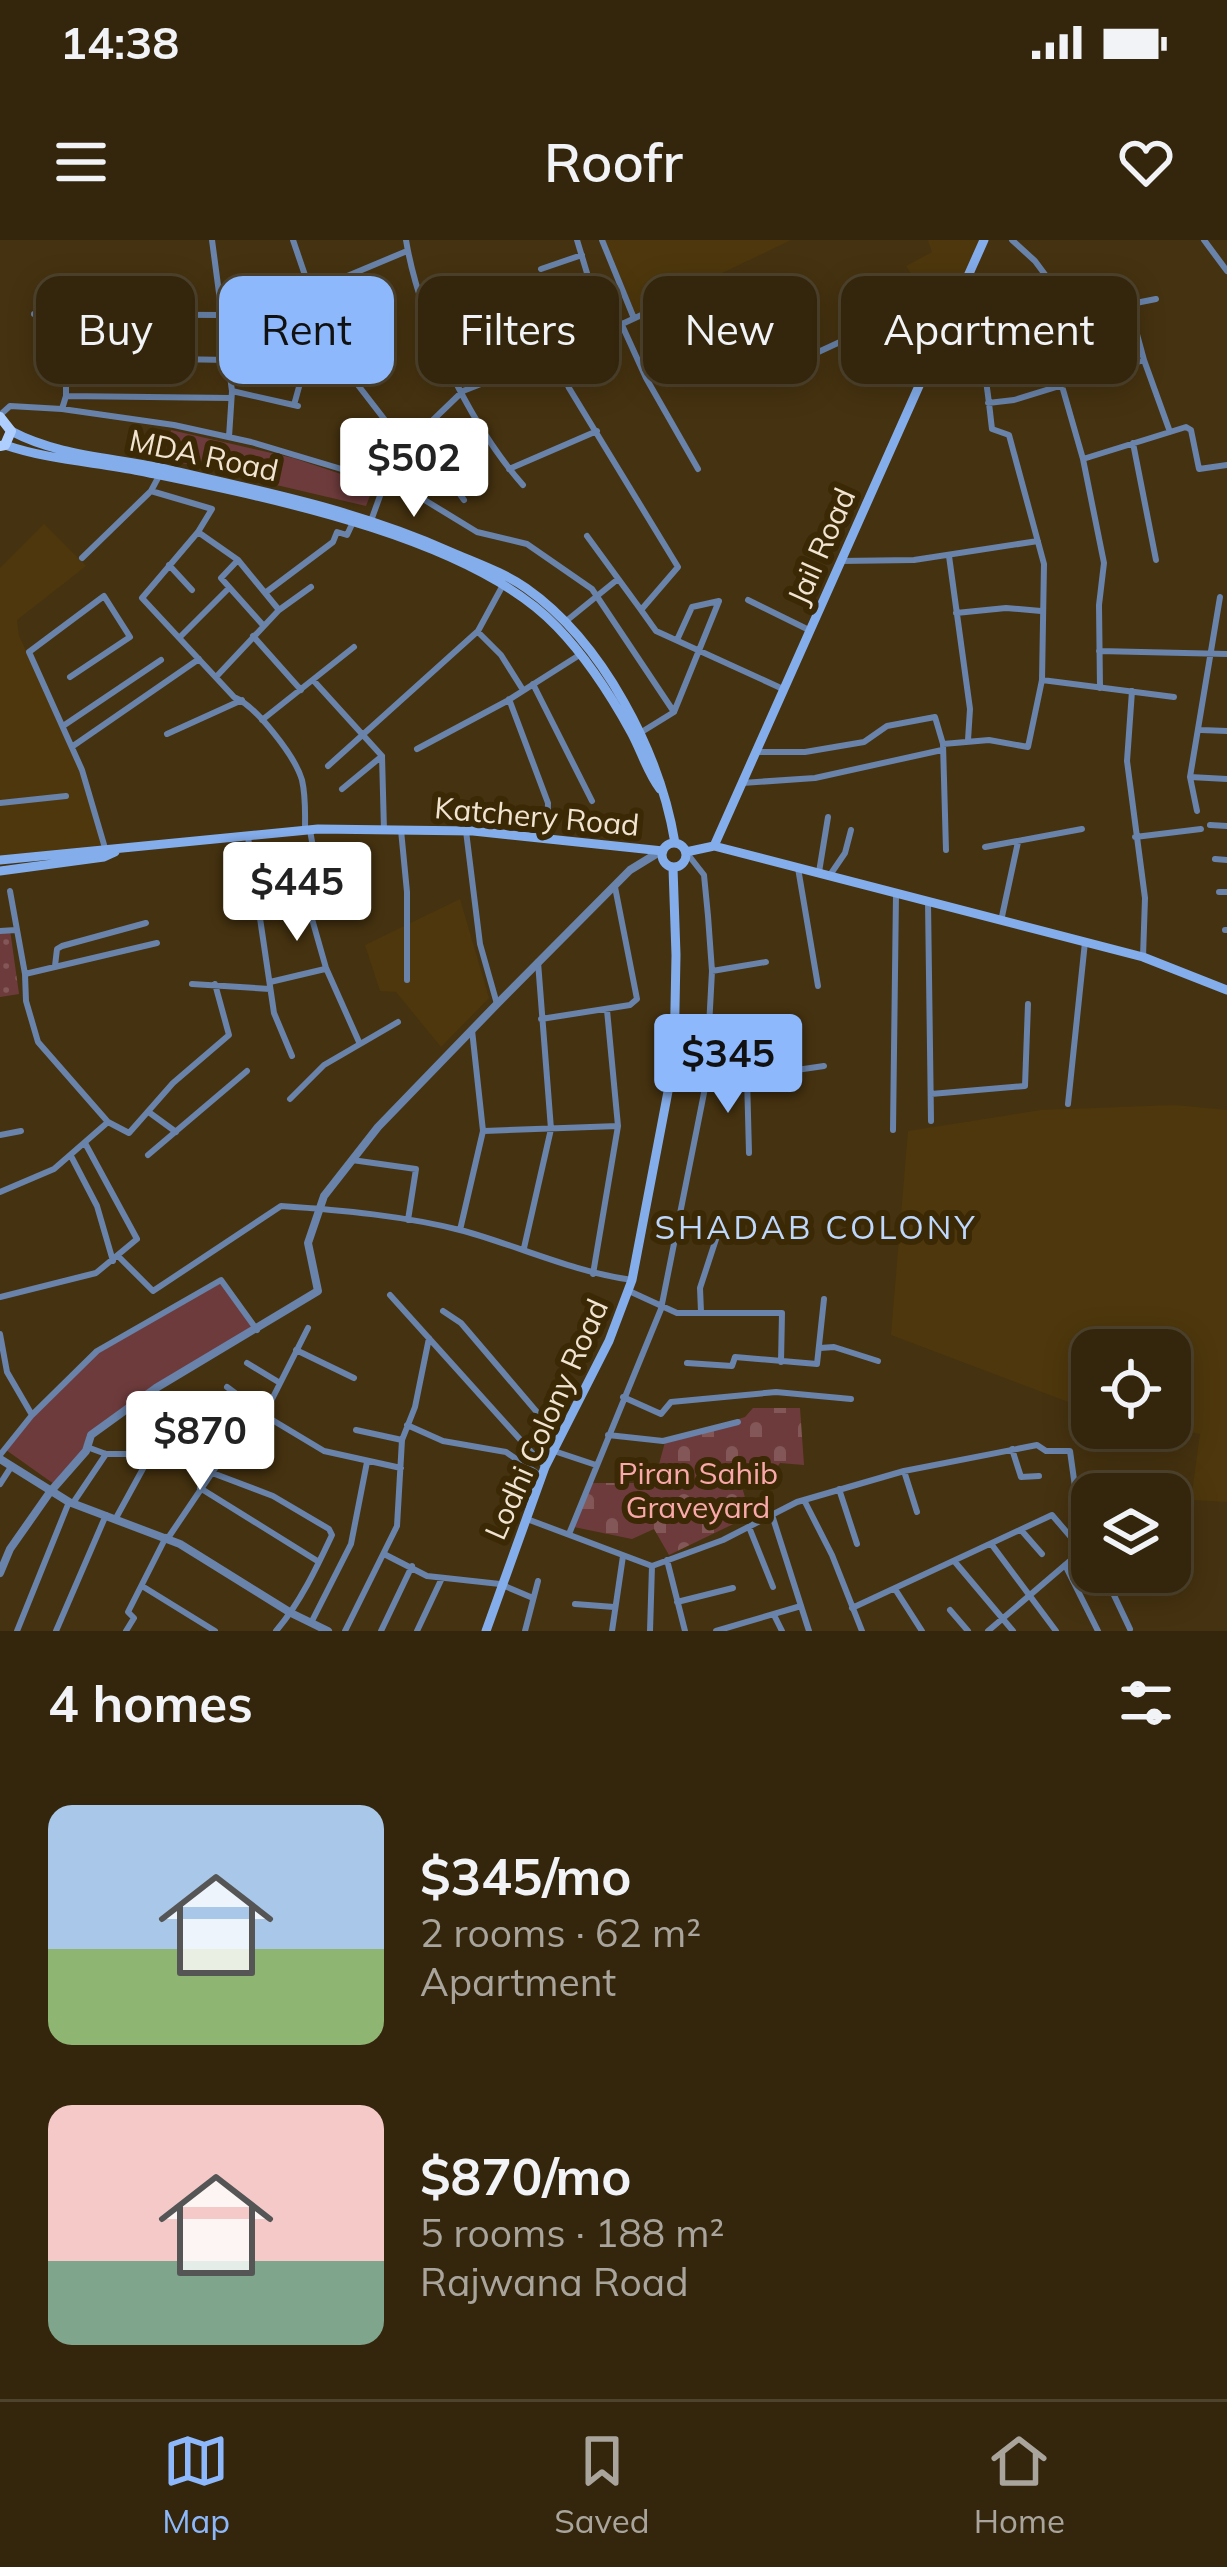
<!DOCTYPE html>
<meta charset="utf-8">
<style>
body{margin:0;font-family:Mulish,sans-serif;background:#3c2e15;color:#f1f3f6;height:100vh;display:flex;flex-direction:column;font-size:45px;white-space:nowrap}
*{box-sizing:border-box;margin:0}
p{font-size:39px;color:#a9a59d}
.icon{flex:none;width:66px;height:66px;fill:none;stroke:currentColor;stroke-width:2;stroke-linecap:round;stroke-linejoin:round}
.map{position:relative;height:1391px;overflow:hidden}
.drawer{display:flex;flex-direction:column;background:#34260c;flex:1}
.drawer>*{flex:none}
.banner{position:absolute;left:36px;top:36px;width:1155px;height:108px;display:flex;gap:24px}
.fabs{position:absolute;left:1071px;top:1089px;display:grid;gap:24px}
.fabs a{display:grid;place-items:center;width:120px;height:120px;border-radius:24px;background:#34260c;box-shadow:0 6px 30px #0003,0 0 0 3px #4e432d;font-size:60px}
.price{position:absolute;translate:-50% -102px;padding:0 27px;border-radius:12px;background:#fff;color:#222;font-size:39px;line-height:78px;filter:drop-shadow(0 3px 6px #0008)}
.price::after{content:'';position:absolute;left:50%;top:72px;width:36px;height:27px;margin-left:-18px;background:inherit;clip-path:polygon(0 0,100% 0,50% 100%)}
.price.current{background:#8db9fc;color:#111}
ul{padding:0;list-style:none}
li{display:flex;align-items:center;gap:36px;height:300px;padding:0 48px}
li span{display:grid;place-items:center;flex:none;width:336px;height:240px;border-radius:24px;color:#555}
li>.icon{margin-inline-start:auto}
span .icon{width:144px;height:144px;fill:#fffc;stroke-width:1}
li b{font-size:51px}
h2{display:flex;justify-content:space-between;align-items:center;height:144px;padding:0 48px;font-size:51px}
.chip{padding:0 42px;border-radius:24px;background:#34260c;box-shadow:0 6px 30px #0003,0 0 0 3px #4e432d;font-size:42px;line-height:108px}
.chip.current{background:#8db9fc;color:#111}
.status{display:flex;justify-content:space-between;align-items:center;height:84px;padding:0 60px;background:#34260c;direction:ltr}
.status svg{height:33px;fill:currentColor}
header{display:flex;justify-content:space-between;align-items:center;height:156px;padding:0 48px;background:#34260c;font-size:54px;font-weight:600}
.menu{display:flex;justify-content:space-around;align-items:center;height:168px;border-top:3px solid #4e432d;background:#34260c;font-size:33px;color:#a9a59d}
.menu a{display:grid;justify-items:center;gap:6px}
.menu .current{color:#8db9fc}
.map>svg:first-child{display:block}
</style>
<div class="status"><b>14:38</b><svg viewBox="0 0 49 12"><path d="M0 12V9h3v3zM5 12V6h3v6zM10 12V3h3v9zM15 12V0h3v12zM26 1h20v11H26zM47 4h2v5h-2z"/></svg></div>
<header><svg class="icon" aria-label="menu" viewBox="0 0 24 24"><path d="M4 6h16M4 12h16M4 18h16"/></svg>Roofr<svg class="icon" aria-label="heart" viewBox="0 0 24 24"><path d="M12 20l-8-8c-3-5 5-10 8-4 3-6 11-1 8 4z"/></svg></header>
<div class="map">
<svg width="1227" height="1391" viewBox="0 0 1227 1391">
<defs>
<pattern id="grass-dots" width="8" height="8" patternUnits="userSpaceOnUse" patternTransform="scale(3)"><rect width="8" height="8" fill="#6e3b3c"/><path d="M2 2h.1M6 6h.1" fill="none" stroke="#835757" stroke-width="1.8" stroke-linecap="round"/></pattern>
<pattern id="cemetery-stones" width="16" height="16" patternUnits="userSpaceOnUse" patternTransform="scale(3)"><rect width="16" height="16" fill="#6e3b3c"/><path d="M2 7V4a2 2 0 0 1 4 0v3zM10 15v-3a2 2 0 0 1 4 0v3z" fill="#835757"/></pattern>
</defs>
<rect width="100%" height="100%" fill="#453210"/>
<!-- built -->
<path fill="#4e370c" d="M601 0H791L633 76Z
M928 0H986L945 89 906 26 932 12Z
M44 284 86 326 17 380 19 396 71 502 105 608 0 620V328Z
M460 659 489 758 441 807 396 752 380 751 365 705Z
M1175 865 1227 870V1262L1191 1260 1200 1194 1168 1188 1170 1110H1092V1171L891 1095 908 891 1041 870Z"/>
<!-- grass -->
<path fill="url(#grass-dots)" d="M10 690 19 754 0 757V692Z"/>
<!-- cemetery -->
<path fill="url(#cemetery-stones)" d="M753 1168H800L804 1225 780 1223 768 1240 741 1243 750 1276 669 1315 654 1289 632 1299 574 1287 592 1243H654L665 1202 745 1177Z"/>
<!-- green -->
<path fill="#6e3b3c" d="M171 190 293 218 374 245 366 266 165 219Z
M220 1042 255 1089 159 1144 87 1194 83 1211 54 1244 6 1210 34 1175 97 1113Z"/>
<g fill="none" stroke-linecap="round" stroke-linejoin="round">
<!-- minor -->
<path stroke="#6983aa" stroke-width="6" d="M212 0 232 151 229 197
M293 0 309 47
M406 0C419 79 470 185 523 245
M602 0 633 76
M1012 0 1035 21 1075 75 1156 59
M1204 0 1227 31
M541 29 582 15
M464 63 473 87 480 92 587 47 590 43 577 0
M1129 65 1144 120 1170 192
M34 74 221 75
M428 78 494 51
M621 83 646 138 698 229
M555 115 569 148 678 327 641 370 656 391 783 449
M646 138 745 99 761 131
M275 141 302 136 294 165
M735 142 801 120 907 71 912 72 932 112
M1062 146 1083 219 1104 323 1099 365 1100 448
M232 151 298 166
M66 156 231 158
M988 163 1014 160 1144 120
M62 169 66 156V117L228 120
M0 175 10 166 62 169 174 185 251 202 385 242 423 259 477 292 527 304 592 349 674 472
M418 195 464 260
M1133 203 1156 320
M405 206 344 127 343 114 331 96 319 54 333 42 407 11
M1083 219 1186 187 1191 190 1199 229 1227 225
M509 229 597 191
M151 251 212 269 198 292 142 358 234 457C256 466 295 516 302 540 306 557 305 573 305 590
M372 278 385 242 405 207 463 151 555 115 702 47
M198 292 238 320 279 370
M587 296 641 370
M949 316 970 469 968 500
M82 318 151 251 159 236
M238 320 221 338 262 384
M840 321 914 320 1038 301
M169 325 192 350
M265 353 333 302 337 292 347 295 354 280
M748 360 809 390
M956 373 1006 368 1041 371
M565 382 618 339
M478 392 501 415 523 450
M253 396 301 450
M179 398 229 348
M1099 411 1227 414
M70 437 130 397 104 356 29 412 82 530 105 608
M216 437 279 370 311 347
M313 440 382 516 384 590
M1042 440 1174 457
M533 444 592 561
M1132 451 1127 521 1145 658 1143 717
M509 459 548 563 547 599
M262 480 354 407
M63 486 161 420
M1201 490 1227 491
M640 493 674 472 719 361 692 367 677 400
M167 494 242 460
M943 504 989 500 1028 507 1042 440 1044 324 1009 195 992 189C987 150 985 94 955 64
M73 506 199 419
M417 509 507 461 581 414
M755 512H805L864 502 887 486 935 477 943 504 946 610
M328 526 478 391 503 345
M1190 537 1227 539
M742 543 815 538 942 510
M342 549 382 516
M0 563 66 556
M1197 571 1190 537 1220 357
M1210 585 1227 586
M310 590 322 660 321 667 312 673V679L326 728 359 802
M401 590 407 652V740
M466 591 480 704 497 764
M248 597 274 773 292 816
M1135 597 1201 589
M985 607 1082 589
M1215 619 1227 620
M798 628 818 746
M819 632 828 577
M830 635 845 613 851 590
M10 651 25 734 26 761 38 802 108 882 129 893 173 843 229 795 215 744
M1219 652H1227
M928 662 931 881
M1001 681 1018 602
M1225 690H1227
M0 691 16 690
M55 726 57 709 62 706 146 683
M712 731 766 722
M25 734 157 703
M270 742 325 729
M192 744 270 749
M541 779 630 765 637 759 615 647
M747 837 749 913
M706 843 824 826
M931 854 1025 846 1028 764
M290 859 324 825 398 782
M1068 864 1085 702
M150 873 176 892
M893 890 896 654
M484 891 618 886
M0 895 21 891
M148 915 247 831
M71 916 97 966 113 1021
M352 920 416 929 408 980
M0 952 54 929 108 882
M460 990 483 891 472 790
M524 1008 551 889 538 722
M118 1016 153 1051 281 966C341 970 406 976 464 991 521 1007 574 1032 632 1040
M593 1034 618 886 607 770
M629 1051 677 1073H782L781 1122
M390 1055 544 1226
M0 1057 96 1033 137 999 85 903
M443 1071 461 1083 559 1198
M701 1072 700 1048 718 993
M0 1094 7 1132 32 1175
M820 1108 834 1107 878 1121
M296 1110 354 1138
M247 1123 280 1143
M687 1123 732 1126 735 1117 817 1124 824 1059
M227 1147 269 1178 324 1211 401 1228
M623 1157 661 1174 671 1162 776 1152 851 1159
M264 1175 308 1088
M407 1185 443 1201 506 1212 541 1236
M356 1190 402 1200
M608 1195 663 1201 738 1182
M87 1207 106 1214H151L178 1220 273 1256 329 1289 332 1295C316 1329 300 1363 276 1391
M1012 1209 1021 1237 1039 1236
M554 1211 596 1225
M0 1215 32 1175 97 1111 221 1040 257 1090
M904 1231 917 1272
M0 1244 11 1227
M200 1248 319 1322
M839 1249 857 1304
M804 1260 832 1315 862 1391
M73 1263 106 1214
M772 1275 809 1391
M116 1278 151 1214
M527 1279 652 1326 723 1300 797 1262 904 1231 1037 1205 1046 1211H1070L1077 1261 1092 1308
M749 1287 773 1347
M1021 1290 1042 1314
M569 1294 661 1069 706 843 712 731 708 676 704 635 686 612
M168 1298 243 1187
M992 1305 1056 1391
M384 1314 427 1336 500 1344 533 1358
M667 1320 685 1391
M955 1322 1013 1391
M1065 1325 1098 1391
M1103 1332 1130 1389
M142 1346 215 1391
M895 1349 922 1391
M677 1362 733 1348
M575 1364 614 1367
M852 1368 1052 1275 1082 1310
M950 1370 968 1391
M774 1375 782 1391
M311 1383 351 1304 367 1222
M17 1391 69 1262
M56 1391 106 1275
M126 1391 134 1378 128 1372 166 1297
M345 1391 397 1286 402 1200 415 1167 429 1098
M381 1391 412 1326
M417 1391 442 1338
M525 1391 538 1341
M612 1391 623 1316
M650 1391 652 1326
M716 1391 801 1366
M988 1391 1085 1308"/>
<!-- tertiary -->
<path stroke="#6983aa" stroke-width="8" d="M0 1219 69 1262 180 1304 291 1373 328 1391
M0 1333 10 1309 50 1252 86 1211 91 1195 156 1148 318 1051 308 1003 324 956 378 887 497 764 630 630 661 611"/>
<!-- secondary -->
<path stroke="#84adeb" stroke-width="9" d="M11 191C58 216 110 217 161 228 264 252 354 269 451 312 476 323 503 332 526 348 603 402 660 512 675 603
M5 205C49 220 95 222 140 231 261 256 471 296 557 387 587 418 610 454 631 492 641 510 647 532 660 549
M662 615a12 12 0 1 1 24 0a12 12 0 1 1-24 0Z
M714 606 1143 717 1227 750
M686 612 714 606 984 0
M0 620 318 589 473 591 663 611
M0 631 104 617 115 612
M486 1391 545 1227 609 1101 632 1040 674 820 676 715 673 628"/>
<!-- primary -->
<path stroke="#aecefe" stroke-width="10" d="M0 177 11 191 5 205 0 206"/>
</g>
<g text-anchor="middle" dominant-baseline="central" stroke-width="12" stroke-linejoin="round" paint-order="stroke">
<!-- street labels -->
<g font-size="30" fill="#f1e5d2" stroke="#3b2805">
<text transform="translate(204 215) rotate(12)">MDA Road</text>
<text transform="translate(821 306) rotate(-66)">Jail Road</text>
<text transform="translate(537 576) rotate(5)">Katchery Road</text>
<text transform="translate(546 1179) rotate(-66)">Lodhi Colony Road</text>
</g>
<!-- park labels -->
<g font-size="30" fill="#f9a9aa" stroke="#3b2805">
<text x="698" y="1233">Piran Sahib<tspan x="698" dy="34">Graveyard</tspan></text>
</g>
<!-- neighbourhood labels -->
<g font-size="33" letter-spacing="3" fill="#bdd7fd" stroke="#3b2805">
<text x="816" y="986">SHADAB COLONY</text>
</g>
</g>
</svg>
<div class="fabs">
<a><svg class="icon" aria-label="locate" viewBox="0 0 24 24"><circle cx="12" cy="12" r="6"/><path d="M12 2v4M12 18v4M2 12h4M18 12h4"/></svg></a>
<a><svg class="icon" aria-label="layers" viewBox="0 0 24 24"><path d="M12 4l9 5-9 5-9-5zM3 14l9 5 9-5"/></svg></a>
</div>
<b class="price" style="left:414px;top:280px">$502</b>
<b class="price" style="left:297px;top:704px">$445</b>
<b class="price current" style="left:728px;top:876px">$345</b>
<b class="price" style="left:200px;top:1253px">$870</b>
<div class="banner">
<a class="chip">Buy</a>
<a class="chip current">Rent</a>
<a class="chip">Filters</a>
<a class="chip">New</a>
<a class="chip">Apartment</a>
</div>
</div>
<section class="drawer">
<h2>4 homes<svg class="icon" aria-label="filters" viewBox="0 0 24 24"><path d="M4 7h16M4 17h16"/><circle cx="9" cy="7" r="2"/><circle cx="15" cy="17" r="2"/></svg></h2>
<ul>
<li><span style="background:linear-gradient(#a9c7e8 60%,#8fb573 0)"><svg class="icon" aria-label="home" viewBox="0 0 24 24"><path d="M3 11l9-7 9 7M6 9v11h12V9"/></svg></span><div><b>$345/mo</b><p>2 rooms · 62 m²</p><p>Apartment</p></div></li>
<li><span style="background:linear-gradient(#f6c9c9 65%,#7fa58c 0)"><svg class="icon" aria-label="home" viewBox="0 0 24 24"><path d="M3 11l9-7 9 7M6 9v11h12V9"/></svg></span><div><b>$870/mo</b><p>5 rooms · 188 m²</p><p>Rajwana Road</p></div></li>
</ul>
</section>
<nav class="menu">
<a class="current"><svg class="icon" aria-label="map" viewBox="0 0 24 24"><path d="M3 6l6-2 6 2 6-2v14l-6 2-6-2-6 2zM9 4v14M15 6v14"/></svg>Map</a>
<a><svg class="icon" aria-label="saved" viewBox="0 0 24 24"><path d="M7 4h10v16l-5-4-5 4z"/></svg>Saved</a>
<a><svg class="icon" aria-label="home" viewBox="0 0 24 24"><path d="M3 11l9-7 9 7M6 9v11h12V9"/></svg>Home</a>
</nav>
